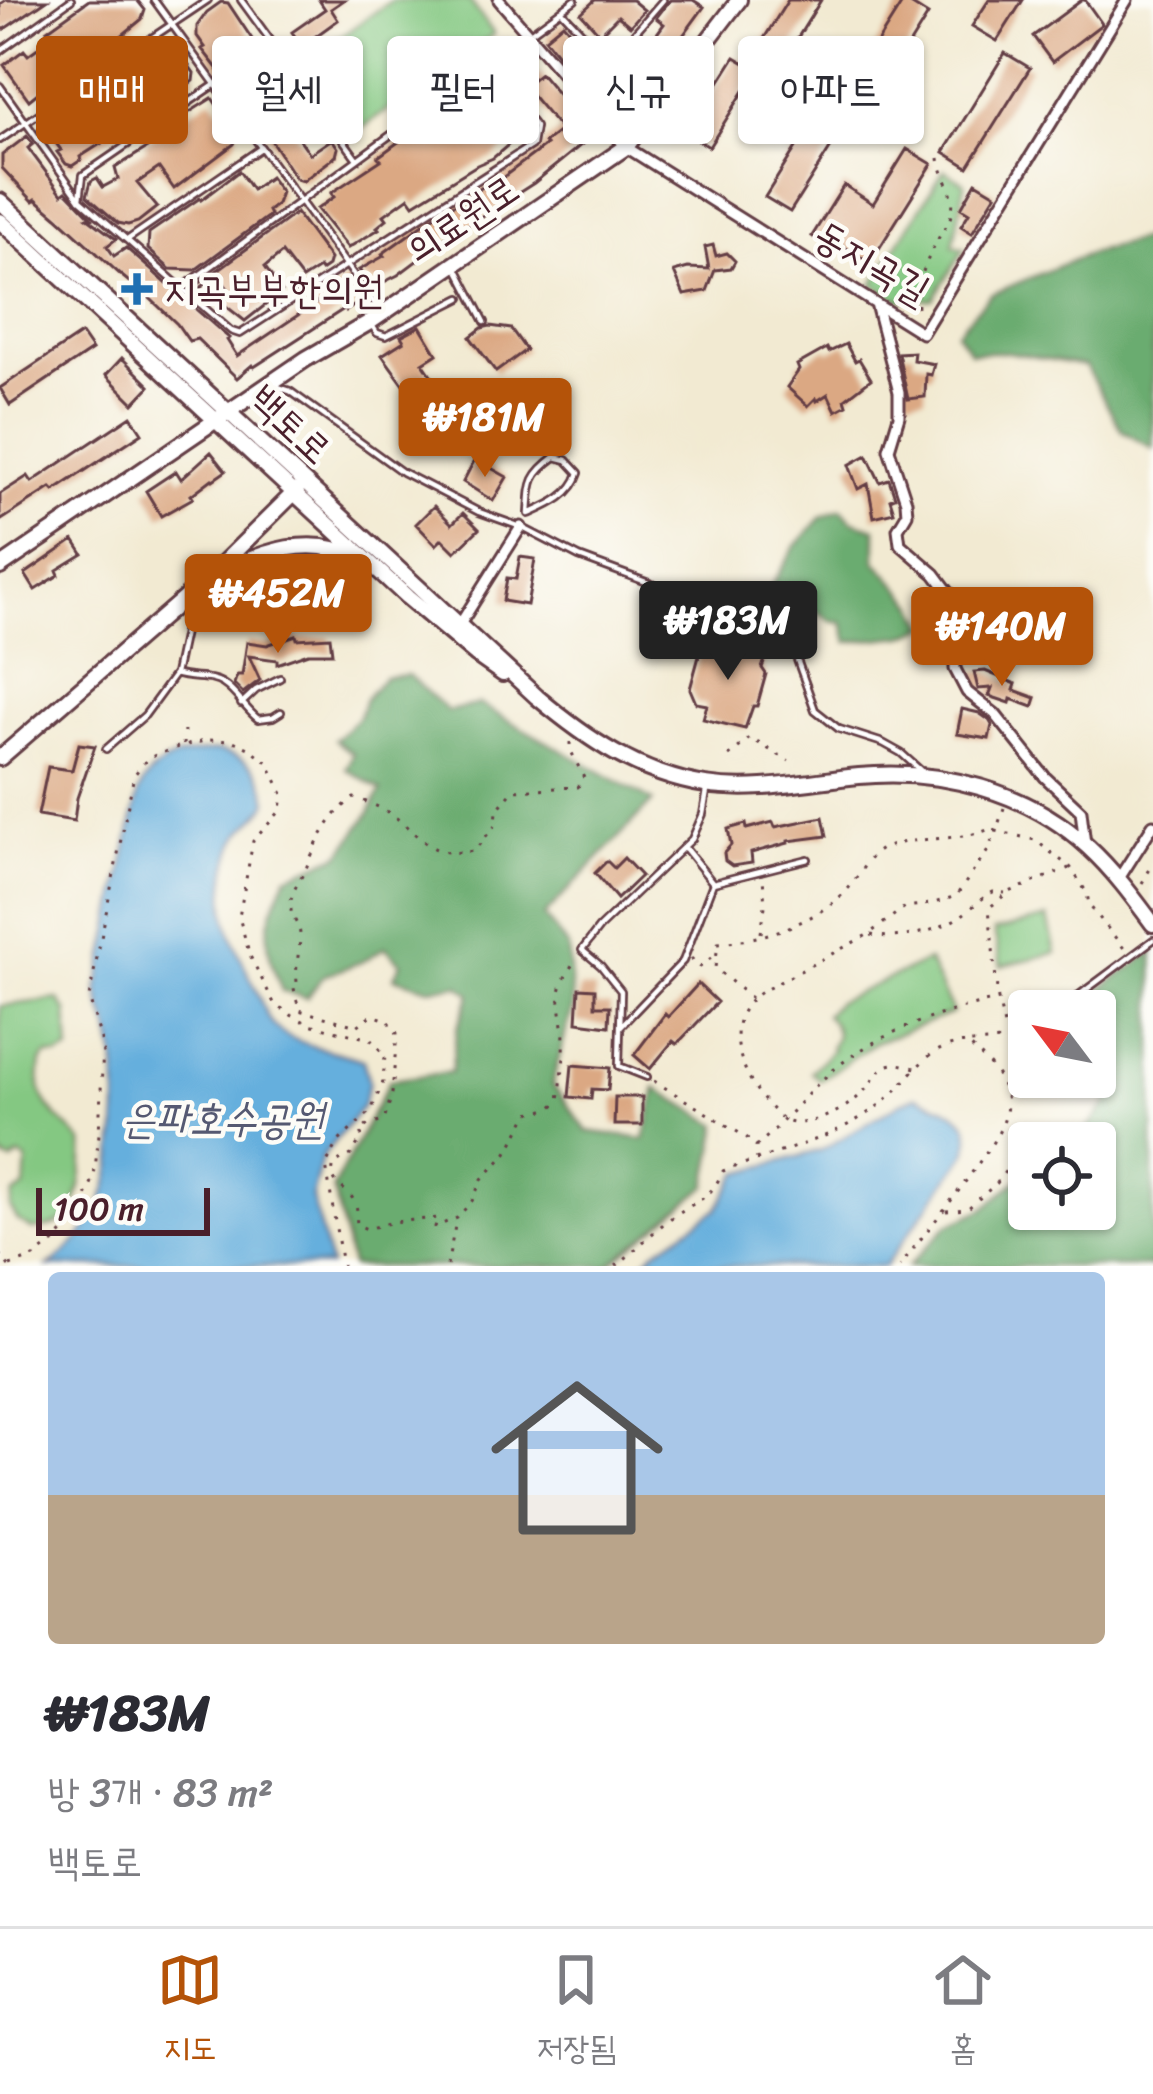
<!DOCTYPE html>
<html lang="ko">
<meta charset="utf-8">
<style>
body{margin:0;font-family:Sriracha,"Poor Story",sans-serif;background:#f2f2f3;color:#2b2b33;height:100vh;display:flex;flex-direction:column;font-size:45px;white-space:nowrap}
*{box-sizing:border-box;margin:0}
p{font-size:39px;color:#7c7c81}
.icon{flex:none;width:66px;height:66px;fill:none;stroke:currentColor;stroke-width:2;stroke-linecap:round;stroke-linejoin:round}
.map{position:relative;height:1266px;overflow:hidden}
.drawer{display:flex;flex-direction:column;background:#fff;flex:1}
.drawer>*{flex:none}
.top-card{position:absolute;left:36px;top:36px;width:1083px;height:108px;display:flex;gap:24px}
.needle{width:78px;rotate:302deg}
.buttons{position:absolute;left:1008px;top:990px;display:grid;gap:24px}
.buttons a{display:grid;place-items:center;width:108px;height:108px;border-radius:12px;background:#fff;box-shadow:0 3px 9px #0004;font-size:60px}
.scale{position:absolute;left:36px;bottom:30px;width:174px;box-sizing:border-box;padding-left:12px;border:6px solid #4a1f2b;border-top:0;font-size:33px;line-height:42px;white-space:nowrap;color:#4a1f2b;-webkit-text-stroke:9px #fdfcf7;paint-order:stroke}
.price{position:absolute;translate:-50% -102px;padding:0 27px;border-radius:12px;background:#b45309;color:#fff;font-size:39px;line-height:78px;filter:drop-shadow(0 3px 6px #0008)}
.price::after{content:'';position:absolute;left:50%;top:72px;width:36px;height:27px;margin-left:-18px;background:inherit;clip-path:polygon(0 0,100% 0,50% 100%)}
.price.current{background:#222;color:#fff}
ul{padding:0;list-style:none}
li{display:grid;align-content:center;gap:24px;height:636px;padding:0 48px}
li span{display:grid;place-items:center;height:372px;border-radius:12px;color:#555}
li>.icon{margin-inline-start:auto}
span .icon{width:216px;height:216px;fill:#fffc;stroke-width:1}
li b{font-size:51px}
.tag{padding:0 42px;border-radius:12px;background:#fff;box-shadow:0 3px 9px #0004;font-size:42px;line-height:108px}
.tag.current{background:#b45309;color:#fff}
.tab-bar{display:flex;justify-content:space-around;align-items:center;height:168px;border-top:3px solid #e1e1e2;background:#fff;font-size:33px;color:#7c7c81}
.tab-bar a{display:grid;justify-items:center;gap:6px}
.tab-bar .current{color:#b45309}
.map>svg:first-child{display:block}
</style>
<div class="map">
<svg width="1153" height="1266" viewBox="0 0 1153 1266">
<rect width="100%" height="100%" fill="#fdfcf7"/>
<filter id="ink" filterUnits="userSpaceOnUse"><feTurbulence type="fractalNoise" baseFrequency=".00833" numOctaves="2"/><feDisplacementMap in="SourceGraphic" scale="24" xChannelSelector="R" yChannelSelector="G"/><feConvolveMatrix kernelMatrix="1 2 1 2 8 2 1 2 1" color-interpolation-filters="sRGB"/></filter>
<filter id="wash" filterUnits="userSpaceOnUse"><feTurbulence type="fractalNoise" baseFrequency=".004" numOctaves="4" result="noise"/><feDisplacementMap in="SourceGraphic" scale="48" xChannelSelector="R" yChannelSelector="G"/><feGaussianBlur stdDeviation="2.7" result="paint"/><feColorMatrix in="noise" values="0 0 0 0 0 0 0 0 0 0 0 0 0 0 0 0 0 1.4 0 .05"/><feComposite in="paint" operator="in"/></filter>
<g filter="url(#wash)">
<rect width="100%" height="100%" fill="#f2ead2"/>
<!-- green -->
<path fill="#84c882" stroke="#677456" stroke-width="3" d="M392 0H469L494 34 361 129 310 58Z
M944 170 965 183 953 246 964 249 933 299 899 300 873 284Z
M1048 918 1056 953 1001 966 994 931Z
M928 961 953 1013 874 1043 820 1080 811 1072 833 1049 831 1046C840 1034 836 1024 825 1015L837 1002Z
M58 999 67 1011 70 1051 59 1056 47 1055 41 1062C33 1106 57 1113 82 1142 85 1162 81 1208 63 1221 55 1227 43 1229 33 1230L18 1221 10 1208 13 1195 25 1188 27 1160 19 1156 12 1162 0 1156V1006Z"/>
<!-- forest -->
<path fill="#6bac70" stroke="#5a664e" stroke-width="3" d="M1153 236V449L1122 431 1085 366 1008 352H970L956 332 991 294 1088 254Z
M841 509 853 521 876 528V561L917 606 927 627 904 636 848 642 843 623 831 621 811 607 777 625 759 607 794 548 822 517Z
M408 675 448 711 479 704 653 801 544 916 568 947 573 1007 552 1084 587 1131 645 1139 656 1088 719 1125 707 1186 608 1266H351L333 1188 390 1080 451 1072 457 1029 471 994 459 985 429 988 394 977 401 963 385 947 364 961 323 976 307 998 282 991C261 941 264 924 287 876L341 854 370 812 381 790 346 769 353 754 335 740 358 718 365 699 384 677Z
M1153 952V1266H908L948 1225 984 1209 1024 1174 1029 1178V1209H1095V1143H1077L1108 1102 1095 1056V1011H1082L1080 1003Z"/>
<!-- water -->
<path fill="#65afdd" stroke="#586784" stroke-width="3" d="M218 751C248 757 263 771 268 801 261 819 241 826 234 845 213 903 229 935 255 987 261 999 266 1020 276 1028 295 1045 339 1052 363 1060L369 1082 362 1107 322 1157 312 1197 330 1266H48C108 1225 117 1168 117 1100 117 1082 117 1063 113 1044 110 1025 100 1009 98 990L138 793C153 759 184 752 218 751Z
M917 1096C945 1110 982 1112 965 1156L885 1266H639L657 1250 717 1209 739 1173 822 1150 902 1102Z"/>
<g id="blocks">
<!-- building -->
<path fill="#dba883" d="M6 0H47L0 32V4Z
M89 0H137L145 10 142 19 80 70 75 63 29 100 4 65 24 50 28 55 53 37 47 30Z
M319 0H344L331 9 338 20 302 46 292 32 325 9Z
M595 0H632L644 10 630 26 618 16 600 34 581 13Z
M670 0H693L704 7 655 74 653 72 619 106 601 87 593 94 580 80 599 62 608 71 620 58 626 56 640 39 648 46 664 24 656 18Z
M788 0H821L782 63 758 48Z
M904 0 928 15 866 114 842 99Z
M989 0H1023L997 41 972 26Z
M1082 0H1085L1102 24 1052 62 1033 36Z
M221 2 228 3 256 45 260 43 299 93 278 108 310 154 332 139 338 148 336 156 303 181 296 179 260 123 202 49 205 47 197 36V26L207 12Z
M563 23 584 47 565 63 545 38Z
M159 44 175 46 194 73 193 81 157 108 80 157 81 160 72 166 66 164 57 152 61 150 45 128 94 91 113 118 128 108 108 81 126 66Z
M1005 53 1030 68 968 167 944 152Z
M735 57 757 70 709 147 687 133Z
M540 73 588 130 586 141 534 183 453 235 452 233 428 248 430 251 398 275 380 284 367 281 359 270 384 256 382 254 436 215 496 179 498 181 546 145 544 143 561 130 524 86Z
M484 79 490 81 524 124 516 129 520 135 493 158 477 165 414 204 409 197 384 215 387 219 377 227 379 229 348 248 317 209 334 197 331 193 381 160 378 157Z
M212 98 238 136 234 144 174 189 159 168 137 183 157 207 138 222 128 225 118 223 87 196 91 181 97 178 103 187 118 179 115 168 147 148 144 144 174 122Z
M820 109 845 125 790 212 765 197Z
M27 136 33 144 28 148 62 194 66 191 92 218H88L116 239 107 246 114 256 126 248 229 338 227 340 237 356 331 293 348 278 360 295 358 303 346 311 344 309 254 367 252 365 237 378 197 339 189 341 177 324 135 284 134 286 122 276 57 217 36 199 33 201 2 168V155Z
M907 149 932 164 870 263 833 240 828 247 812 236 844 185 873 204Z
M239 171 252 190 270 177 281 192 277 204 268 211 270 215 195 270 170 269 148 249 149 233 200 198 201 200Z
M976 182 996 194 972 233 961 226 969 213 961 208Z
M296 213 330 259 328 266 321 271 319 268 302 279 282 253 265 267 282 292 245 321 222 303 232 294 218 275 196 291 193 288Z
M713 245 716 256 727 253 735 261 731 268 715 270 707 291 684 295 674 272 688 268 709 269 705 247Z
M420 326 437 354 423 363 444 394 422 410 382 355 404 341 401 336Z
M490 326 511 329 526 350 496 372 470 337 482 328Z
M81 334 92 350 10 405 0 388Z
M846 344 855 361 859 359 871 379 845 399 847 405 836 411 828 394 817 401 816 398 808 406 787 387 799 370 797 365 827 348 829 352Z
M914 352 913 360 934 364 931 375 926 374 925 397 908 399 898 353Z
M122 358 150 386 134 403 106 375Z
M131 416 142 433 54 491 51 488 0 521V494L28 476 32 482Z
M211 452 226 471 213 480 212 479 191 495 193 498 161 516 146 491 176 471 181 479Z
M867 455 880 482 889 479 895 497 890 499 894 512 874 517 868 484 858 489 849 465Z
M475 459 507 477 493 501 463 482Z
M434 506 452 524 463 513 479 529 455 552 442 539 436 545 416 524Z
M74 540 83 554 57 570 59 575 35 590 25 574Z
M520 557 535 559 527 605 503 601 507 578 516 579Z
M296 635 297 639 330 637 332 653H308L277 664V660L249 656 260 680 243 693 234 684 237 675H242L247 642 267 645Z
M704 638 766 657 762 668 766 674 757 706H753L745 729 703 719 707 705 696 703 690 689Z
M985 671 1016 684 1014 690 1036 698 1033 707 1011 699 1010 703 989 696 992 688 978 689 974 672Z
M962 709 979 713 989 720 992 725 989 739 957 734Z
M79 744 95 746 77 798 74 821 38 815 48 767 72 770Z
M823 817 827 836 788 841V843L751 853 752 863 732 866 725 861 724 853 731 845 728 829 746 824 747 829 773 822 775 827Z
M624 858 641 876 617 899 595 873 607 861 614 868Z
M698 984 717 1002 677 1044 673 1041 650 1069 634 1055 665 1014 668 1017Z
M579 988 595 989V1006H610L609 1026 577 1022Z
M572 1065 610 1068 608 1090 592 1089 591 1099 569 1097Z
M615 1097H642V1125H614Z"/>
</g>
</g>
<g filter="url(#ink)">
<use href="#blocks" fill-opacity="0" stroke="#633d44" stroke-width="3"/>
<g fill="none" stroke-linecap="round" stroke-linejoin="round">
<!-- lane casing -->
<g stroke="#633d44" stroke-width="10">
<path id="lane" d="M154 0 380 311
M241 0 357 159
M561 10 602 54 618 52 663 0
M0 51 71 0
M0 86 80 199 231 331 240 334 532 145 535 127 487 65
M0 140 208 0
M80 199 83 175 216 84
M127 240 261 148
M458 270 485 322
M183 287 575 0
M373 327 377 333 386 336 461 298
M275 386 290 391 402 472 479 512 521 527 579 557 665 589 740 603 771 617 791 643 815 710 839 729 883 743 901 753 920 770
M555 457 567 460 579 473C572 496 549 505 529 514 531 484 529 476 555 457Z
M175 674C190 680 210 675 223 684 236 692 245 709 258 719L273 717 281 712
M241 704 256 690 280 678
M106 749 145 715 175 674 187 618 190 610 214 589 213 581
M685 848 713 883 808 859
M1041 1011 1067 1004 1153 940
M621 1026 683 961 713 883
M1027 1042 1022 1024 1029 1014
M647 1077 619 1066 621 991 601 966 582 950 599 928 692 839 703 814 707 791"/>
</g>
<!-- street casing -->
<g stroke="#633d44" stroke-width="15">
<path id="street" d="M499 0 626 147 922 333 1127 0
M876 304 899 392V416L889 449 906 501 907 514 898 529 900 544 935 574 956 602 952 636 955 651V669L967 692 995 714 1045 777 1081 811 1085 844
M457 629 521 527
M1118 880 1153 825"/>
</g>
<!-- secondary casing -->
<g stroke="#633d44" stroke-width="20">
<path id="secondary" d="M0 201 537 697C588 740 638 774 705 785 757 793 808 781 859 776 940 768 1028 791 1088 847 1113 870 1133 897 1153 924
M0 221 407 597 476 655 503 674
M0 567 306 359 370 322 626 147 739 0
M219 573C263 552 311 533 358 558
M0 758 209 577 297 490"/>
</g>
<!-- path -->
<path stroke="#633d44" stroke-width="3" stroke-dasharray="3 9" stroke-linecap="butt" d="M917 307C915 286 927 259 937 241 941 232 949 224 951 215 958 192 941 178 939 158
M570 742V749L584 778 578 787 513 790 497 810 496 824 474 851C436 856 431 848 405 825 391 812 372 803 354 798 329 815 318 840 307 866 301 880 288 894 291 910 292 919 300 925 300 935 300 951 295 965 297 982L293 984 299 1010 357 1026 372 1015 388 1020 397 1033 392 1094 384 1121 368 1125 360 1131 362 1137 351 1155 334 1164C327 1188 348 1184 356 1205 358 1212 356 1219 357 1225L367 1229 393 1222 438 1218 435 1227 457 1218 472 1201 482 1179 507 1153 529 1113 550 1109 559 1101C561 1081 565 1061 564 1041 563 999 549 998 577 958
M183 745 184 729
M729 756 750 738 789 761
M1004 808 996 831 1035 840 1071 868 1087 893 1089 905 1127 952
M1142 883 1153 864
M761 933 765 906 763 877
M871 935C898 940 929 934 954 920 969 912 979 899 993 892L1005 893
M691 958 700 967 716 954
M751 998 715 968 718 943C761 940 815 923 846 891 858 879 866 857 882 849 916 834 960 843 992 828L996 831 987 852 956 896 931 904 905 907 869 934 761 992C718 1020 741 1074 768 1105 777 1114 784 1124 798 1123 821 1122 849 1108 864 1091 873 1082 877 1069 889 1065 898 1062 906 1066 916 1068
M998 1000 989 908 1007 893 1069 868
M654 1081 746 1137 756 1146 757 1159
M756 1146C780 1127 799 1102 822 1080 869 1035 935 1013 998 1000L1005 1030 1014 1037 1004 1041 970 1043
M946 1211 967 1209 997 1183 1023 1146
M0 1254 9 1266
M10 1266 34 1257 56 1241 79 1214 94 1177 99 1134 103 1047 89 997 134 775 148 758 178 747 209 740 233 741 251 749 268 762 283 794 281 810 253 841 239 917 250 956 274 1003 291 1015 309 1024 370 1039 385 1055 383 1082 371 1111 339 1141 326 1165 342 1266
M447 1266 456 1221
M616 1266C636 1250 654 1230 675 1215 699 1199 710 1200 723 1171 781 1150 845 1138 892 1094 917 1070 927 1046 966 1043 985 1058 1012 1084 1006 1112 1003 1130 990 1146 980 1161 955 1198 926 1231 900 1266"/>
<!-- lane -->
<use href="#lane" stroke="#fff" stroke-width="4.5"/>
<!-- street -->
<use href="#street" stroke="#fff" stroke-width="9"/>
<!-- secondary -->
<use href="#secondary" stroke="#fff" stroke-width="14"/>
</g>
</g>
<!-- markers -->
<path fill="#1f6fb2" stroke="#fdfcf7" stroke-width="4.5" d="M131 271h12v12h12v12h-12v12h-12v-12h-12v-12h12z"/>
<g text-anchor="middle" dominant-baseline="central" stroke-width="9" stroke-linejoin="round" paint-order="stroke">
<!-- street labels -->
<g font-size="39" fill="#4a1f2b" stroke="#fdfcf7">
<text transform="translate(462 219) rotate(-34)">의료원로</text>
<text transform="translate(872 262) rotate(30)">동지곡길</text>
<text transform="translate(291 424) rotate(43)">백토로</text>
</g>
<!-- poi labels -->
<g font-size="39" fill="#4a1f2b" stroke="#fdfcf7" text-anchor="start">
<text x="164" y="289">지곡부부한의원</text>
</g>
<!-- water labels -->
<g font-size="42" font-style="italic" fill="#555972" stroke="#fdfcf7">
<text x="223" y="1119">은파호수공원</text>
</g>
</g>
</svg>
<div class="buttons">
<a><svg class="needle" viewBox="-14 -14 28 28"><path d="M0-13l5 13h-10z" fill="#e53935"/><path d="M0 13l5-13h-10z" fill="#7c7c81"/></svg></a>
<a><svg class="icon" aria-label="locate" viewBox="0 0 24 24"><circle cx="12" cy="12" r="6"/><path d="M12 2v4M12 18v4M2 12h4M18 12h4"/></svg></a>
</div>
<div class="scale">100 m</div>
<b class="price" style="left:485px;top:480px">₩181M</b>
<b class="price" style="left:278px;top:656px">₩452M</b>
<b class="price current" style="left:728px;top:683px">₩183M</b>
<b class="price" style="left:1002px;top:689px">₩140M</b>
<div class="top-card">
<a class="tag current">매매</a>
<a class="tag">월세</a>
<a class="tag">필터</a>
<a class="tag">신규</a>
<a class="tag">아파트</a>
</div>
</div>
<section class="drawer">
<ul>
<li><span style="background:linear-gradient(#a9c7e8 60%,#b9a48a 0)"><svg class="icon" aria-label="home" viewBox="0 0 24 24"><path d="M3 11l9-7 9 7M6 9v11h12V9"/></svg></span><div><b>₩183M</b><p>방 3개 · 83 m²</p><p>백토로</p></div></li>
</ul>
</section>
<nav class="tab-bar">
<a class="current"><svg class="icon" aria-label="map" viewBox="0 0 24 24"><path d="M3 6l6-2 6 2 6-2v14l-6 2-6-2-6 2zM9 4v14M15 6v14"/></svg>지도</a>
<a><svg class="icon" aria-label="saved" viewBox="0 0 24 24"><path d="M7 4h10v16l-5-4-5 4z"/></svg>저장됨</a>
<a><svg class="icon" aria-label="home" viewBox="0 0 24 24"><path d="M3 11l9-7 9 7M6 9v11h12V9"/></svg>홈</a>
</nav>
